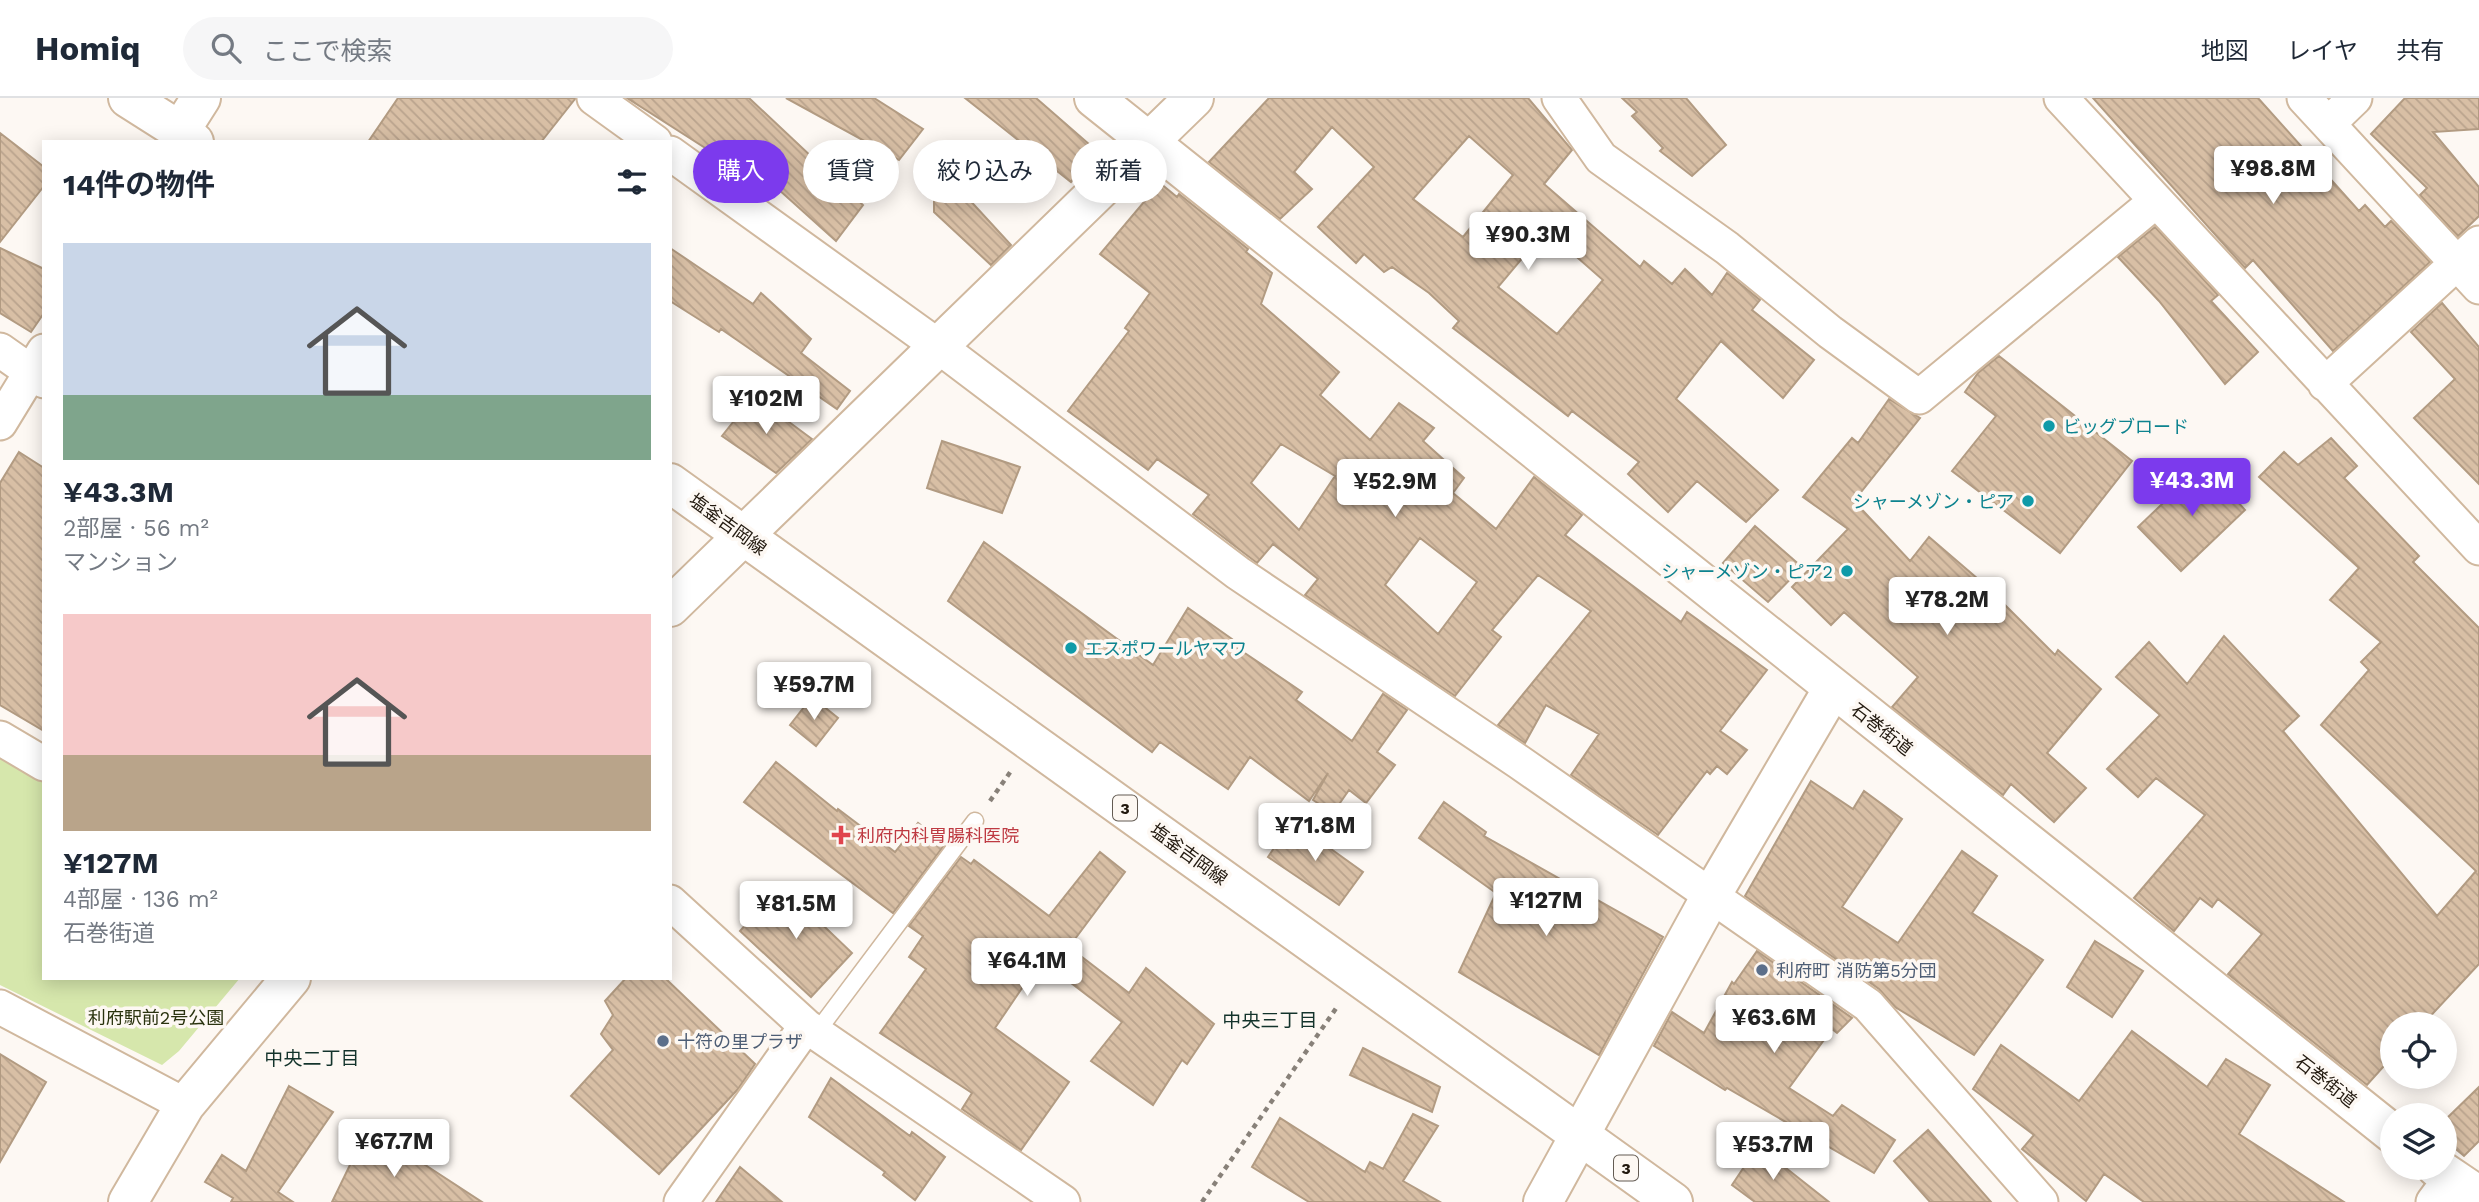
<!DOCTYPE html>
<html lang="ja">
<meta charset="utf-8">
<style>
body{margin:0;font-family:"Work Sans","Noto Sans JP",sans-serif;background:#f6f6f7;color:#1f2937;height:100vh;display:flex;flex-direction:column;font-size:26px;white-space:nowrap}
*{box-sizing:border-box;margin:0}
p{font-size:23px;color:#747a83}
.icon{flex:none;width:38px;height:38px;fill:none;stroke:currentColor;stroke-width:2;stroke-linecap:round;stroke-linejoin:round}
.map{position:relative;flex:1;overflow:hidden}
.sheet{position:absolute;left:42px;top:42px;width:630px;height:840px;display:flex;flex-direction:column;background:#fff;border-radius:0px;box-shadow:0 4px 18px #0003}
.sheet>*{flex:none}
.hud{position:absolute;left:693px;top:42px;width:665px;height:63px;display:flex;gap:14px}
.controls{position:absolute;left:2380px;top:914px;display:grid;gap:14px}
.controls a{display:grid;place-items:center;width:77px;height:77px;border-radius:50%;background:#fff;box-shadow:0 4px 18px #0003;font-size:35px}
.price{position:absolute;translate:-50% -60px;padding:0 16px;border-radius:7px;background:#fff;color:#222;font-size:23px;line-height:46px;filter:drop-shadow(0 2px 4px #0008)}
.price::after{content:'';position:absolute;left:50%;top:42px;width:21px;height:16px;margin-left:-10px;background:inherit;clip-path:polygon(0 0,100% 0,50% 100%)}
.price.active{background:#7c3aed;color:#fff}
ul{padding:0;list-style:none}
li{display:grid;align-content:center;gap:14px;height:371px;padding:0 21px}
li span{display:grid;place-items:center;height:217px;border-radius:0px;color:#555}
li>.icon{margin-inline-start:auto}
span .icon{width:126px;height:126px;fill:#fffc;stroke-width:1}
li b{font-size:30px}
h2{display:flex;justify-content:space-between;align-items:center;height:84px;padding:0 21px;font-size:30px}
.pill{padding:0 24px;border-radius:32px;background:#fff;box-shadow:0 4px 18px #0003;font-size:24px;line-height:63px}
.pill.active{background:#7c3aed;color:#fff}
header{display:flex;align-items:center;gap:42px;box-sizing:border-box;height:98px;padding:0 35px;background:#fff;border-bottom:2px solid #e0e1e3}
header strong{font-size:33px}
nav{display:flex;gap:38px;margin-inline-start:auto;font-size:24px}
.search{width:490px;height:63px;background:#f6f6f7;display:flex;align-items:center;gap:18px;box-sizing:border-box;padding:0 24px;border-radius:38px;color:#747a83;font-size:26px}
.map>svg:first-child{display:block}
</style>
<header>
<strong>Homiq</strong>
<div class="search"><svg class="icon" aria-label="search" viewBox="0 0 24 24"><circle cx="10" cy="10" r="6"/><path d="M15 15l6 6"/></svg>ここで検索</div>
<nav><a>地図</a><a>レイヤ</a><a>共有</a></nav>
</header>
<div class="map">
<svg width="2479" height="1104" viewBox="0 0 2479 1104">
<defs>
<pattern id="building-back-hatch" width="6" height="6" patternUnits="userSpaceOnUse" patternTransform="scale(1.75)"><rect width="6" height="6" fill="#d8bfa5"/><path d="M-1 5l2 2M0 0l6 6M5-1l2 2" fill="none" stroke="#b9a38d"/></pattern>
</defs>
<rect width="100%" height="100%" fill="#fdf8f3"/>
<!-- green -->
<path fill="#d6e7ac" d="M0 654 44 680V880H240L179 953 162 967 0 887Z"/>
<!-- building -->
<path fill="url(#building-back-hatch)" stroke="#b29b82" stroke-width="2" fill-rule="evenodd" d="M398 0H575V1L541 44H368Z
M627 0H749L863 107 836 143 768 82 759 95 709 60 713 55Z
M786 0H874L923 31 899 62Z
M965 0H1036L1097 53 1071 84Z
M1269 0H1528L1572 52 1544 86 1640 169 1644 163 1672 186 1685 171 1712 197 1727 175 1760 202 1752 212 1814 262 1783 300 1721 243 1676 301 1778 392 1746 424 1697 383 1668 414 1628 376 1639 364 1572 313 1568 318 1453 230 1459 223 1429 195 1392 169 1384 174 1364 156 1356 165 1318 129 1374 69 1332 29 1294 74 1312 91 1280 121 1209 64ZM1469 38 1513 77 1463 139 1413 101ZM1546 132 1603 182 1557 236 1498 189Z
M1622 0H1686L1726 47 1692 78 1660 53 1663 50 1632 18 1637 14Z
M2093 0H2258L2359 113 2365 107 2385 129 2391 123 2430 164 2333 253 2253 162 2245 170Z
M2405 0H2479V31L2433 34 2479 89V118L2458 138 2420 97 2427 90 2371 36Z
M0 35 44 69V88L0 144Z
M954 85 1011 147 991 167 934 114V103Z
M1160 85 1177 99 1179 96 1248 151 1246 154 1272 175 1261 206 1339 274 1320 297 1370 342 1399 305 1434 330 1423 343 1464 380 1453 395 1496 431 1534 379 1582 417 1565 437 1681 524 1687 514 1767 572 1720 633 1747 652 1727 676 1717 668 1710 676 1707 673 1658 737 1571 677 1599 636 1546 607 1525 645 1498 627 1591 513 1538 477 1492 532 1501 539 1455 598 1305 497 1318 481 1273 446 1257 465 1193 416 1209 397 1157 361 1148 372 1068 313 1129 233 1125 230 1150 195 1100 156ZM1281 346 1335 378 1299 432 1251 385ZM1420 440 1477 484 1438 536 1385 487Z
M2155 129 2218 197 2211 203 2258 254 2225 286 2159 203 2118 159Z
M0 150 44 171V215L31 234 0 215Z
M670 150 753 206 761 195 811 241 801 255 850 293 837 311 721 231 719 234 670 203Z
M2442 205 2479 249V386L2414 320 2455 281 2411 234Z
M1999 258 2132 363 2060 455 1952 373 1996 318 1965 294 1978 275Z
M754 298 812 341 776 375 722 338Z
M1889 301 1920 320 1854 403 1910 463 1929 439 1985 487 2055 557 2058 552 2101 591 2047 655 2086 690 2054 724 2011 686 2003 697 1892 609 1918 579 1844 514 1831 527 1792 489 1848 431 1803 399 1852 340 1858 345Z
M2331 340 2357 368 2344 380 2419 458 2413 464 2479 530V866L2423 926H2392V959L2367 987 2228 876 2262 836 2218 801 2212 809 2200 800 2174 833 2134 800 2205 717 2156 680 2138 699 2107 671 2160 617 2116 579 2149 544 2187 586 2224 538 2299 618 2283 633 2437 818 2476 773 2321 627 2369 572 2361 564 2381 544 2330 502 2359 470 2259 379 2284 354 2298 367Z
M942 343 1020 369 1002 415 927 390Z
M19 354 44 370V633L0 607V385Z
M2204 366 2245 412 2181 473 2138 429Z
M1755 428 1802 469 1768 504 1723 465Z
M984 444 1153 567 1188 510 1232 541 1230 545 1302 594 1296 602 1352 643 1383 596 1407 612 1377 654 1395 667 1366 705 1349 692 1333 715 1313 702 1328 675 1309 703 1250 659 1228 691 1160 644 1152 654 948 503Z
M812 599 838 620 816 648 790 627Z
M776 664 837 713 838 711 895 754 918 725 945 746 893 815 744 704Z
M1811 683 1853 711 1864 693 1902 721 1842 809 1898 845 1962 753 1997 778 1972 815 2043 862 1974 957 1895 909 1879 891 1745 798Z
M1444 704 1486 734 1484 738 1663 839 1599 957 1459 874 1496 795 1419 740Z
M1292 723 1363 774 1339 807 1268 759Z
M1100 754 1125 774 1069 849 1129 895 1146 870 1214 926 1187 966 1182 962 1153 1007 1091 963 1122 924 1041 862 995 930 1069 984 1021 1052 962 1011 972 995 880 935 926 871 909 859 923 838 909 828 961 759 971 766 974 762 1049 818Z
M781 787 852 855 811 899 740 833Z
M2095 843 2143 873 2112 919 2067 889Z
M1757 853 1852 920 1837 935 1832 931 1789 990 1833 1018 1842 1007 1895 1042 1874 1075 1727 990 1725 992 1654 948 1672 914 1704 935 1732 884 1734 886Z
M626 880H665L755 966 738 991 659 1076 571 998 613 952 601 936 613 917 605 903Z
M2132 933 2207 989 2226 961 2270 987 2239 1036 2344 1104H2144L2104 1076 2086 1103 2022 1051 2034 1037 1973 991 2001 947 2079 1003Z
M1363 950 1440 989 1432 1014 1350 977Z
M0 956 46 984 0 1064Z
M831 980 910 1038 912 1034 945 1059 915 1102 883 1077 885 1074 809 1019Z
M289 988 333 1014 278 1094 293 1104H231L233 1100 205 1084 222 1057 246 1073Z
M2479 989V1043L2464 1058 2445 1042V1022Z
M1413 1016 1438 1028 1403 1083 1440 1104H1309L1252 1069 1280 1020 1365 1074 1370 1064 1383 1071Z
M1928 1032 1991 1104H1930L1894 1063Z
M366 1034 412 1062 413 1059 482 1104H332Z
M1758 1048 1829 1104H1755L1732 1087Z
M740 1069 782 1104H716Z"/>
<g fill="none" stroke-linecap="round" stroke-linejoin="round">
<!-- service casing -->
<g stroke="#d0b89e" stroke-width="19">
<path id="service" d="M816 935 975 723"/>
</g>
<!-- minor casing -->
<g stroke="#d0b89e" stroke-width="37">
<path id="minor" d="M594 0 655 44
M1559 0 1601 60 1727 150 1830 234 1919 299 2156 103
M2061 0 2479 450
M2304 0 2479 189
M2328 26 2355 0
M670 55 938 248 1238 475 1519 664 1868 907 2041 1104
M0 252 44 283
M2325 286 2479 145
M0 325 44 253
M0 640 44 666
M670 804 806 928 1063 1104
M0 909 185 1007
M681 1104 806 928
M2433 1104 2450 1081"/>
</g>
<!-- tertiary casing -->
<g stroke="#d0b89e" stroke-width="42">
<path id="tertiary" d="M1094 0 2392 1035
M670 509 1194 0
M2436 1069 2479 1098
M128 1104 185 1007 291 880
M1543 1104 1711 798 1832 592"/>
</g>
<!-- secondary casing -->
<g stroke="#d0b89e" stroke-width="42">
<path id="secondary" d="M128 0 180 33"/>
</g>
<!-- primary casing -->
<g stroke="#d0b89e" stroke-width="42">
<path id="primary" d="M194 44 180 33 201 0
M670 385 1673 1104"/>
</g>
<!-- path -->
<path stroke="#888179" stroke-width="4.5" stroke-dasharray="5 5" stroke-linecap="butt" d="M990 703 1011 673
M1202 1104 1337 909"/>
<!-- service -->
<use href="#service" stroke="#fff" stroke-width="16"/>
<!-- minor -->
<use href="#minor" stroke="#fff" stroke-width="33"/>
<!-- tertiary -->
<use href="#tertiary" stroke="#fff" stroke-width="38"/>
<!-- secondary -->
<use href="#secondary" stroke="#fff" stroke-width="38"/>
<!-- primary -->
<use href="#primary" stroke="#fff" stroke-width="38"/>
</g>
<!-- markers -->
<g fill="#0f9aa8" stroke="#fdf8f3" stroke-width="2.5">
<circle cx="2049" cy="328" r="7"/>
<circle cx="2028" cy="403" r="7"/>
<circle cx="1847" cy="473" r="7"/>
<circle cx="1071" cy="550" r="7"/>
</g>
<path fill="#e0444e" stroke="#fdf8f3" stroke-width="2.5" d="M837.5 726.5h7v7h7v7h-7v7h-7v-7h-7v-7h7z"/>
<g fill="#5c6f8a" stroke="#fdf8f3" stroke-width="2.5">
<circle cx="1762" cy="872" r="7"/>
<circle cx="663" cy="943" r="7"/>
</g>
<g text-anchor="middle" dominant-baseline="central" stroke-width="7" stroke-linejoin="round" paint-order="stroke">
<!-- shield labels -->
<g fill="#fdf8f3" stroke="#635b53" stroke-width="2">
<rect x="1113" y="697.5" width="24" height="25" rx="5"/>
<rect x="1614" y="1057.5" width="24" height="25" rx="5"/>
</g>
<g font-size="16" font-weight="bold" fill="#21180e">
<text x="1125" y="710">3</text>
<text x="1626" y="1070">3</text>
</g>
<!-- culture labels -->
<g font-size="18" fill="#0d838f" stroke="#fdf8f3" text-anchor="start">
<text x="2063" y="328">ビッグブロード</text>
<text x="2014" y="403" text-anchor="end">シャーメゾン・ピア</text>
<text x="1833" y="473" text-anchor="end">シャーメゾン・ピア2</text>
<text x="1085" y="550">エスポワールヤマワ</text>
</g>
<!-- street labels -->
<g font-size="18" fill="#21180e" stroke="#fdf8f3">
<text transform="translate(728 426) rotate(36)">塩釜吉岡線</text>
<text transform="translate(1882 631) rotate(38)">石巻街道</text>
<text transform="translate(1189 756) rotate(36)">塩釜吉岡線</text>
<text transform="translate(2326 983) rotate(38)">石巻街道</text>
</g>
<!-- health labels -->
<g font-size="18" fill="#be3a42" stroke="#fdf8f3" text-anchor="start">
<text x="857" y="737">利府内科胃腸科医院</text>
</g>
<!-- service labels -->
<g font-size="18" fill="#4e5e75" stroke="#fdf8f3" text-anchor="start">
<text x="1776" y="872">利府町 消防第5分団</text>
<text x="677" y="943">十符の里プラザ</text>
</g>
<!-- park labels -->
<g font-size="18" fill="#2a330f" stroke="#fdf8f3">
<text x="156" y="919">利府駅前2号公園</text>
</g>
<!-- neighbourhood labels -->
<g font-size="19" fill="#13332b" stroke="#fdf8f3">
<text x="1270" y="922">中央三丁目</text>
<text x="312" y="960">中央二丁目</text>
</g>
</g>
</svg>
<div class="controls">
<a><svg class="icon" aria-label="locate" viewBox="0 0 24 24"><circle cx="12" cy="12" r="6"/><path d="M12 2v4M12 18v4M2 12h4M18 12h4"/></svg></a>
<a><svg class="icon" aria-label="layers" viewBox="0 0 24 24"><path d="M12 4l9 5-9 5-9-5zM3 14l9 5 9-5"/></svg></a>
</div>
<b class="price" style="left:2273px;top:108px">¥98.8M</b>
<b class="price" style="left:1528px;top:174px">¥90.3M</b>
<b class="price" style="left:766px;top:338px">¥102M</b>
<b class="price active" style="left:2192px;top:420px">¥43.3M</b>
<b class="price" style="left:1395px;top:421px">¥52.9M</b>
<b class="price" style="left:1947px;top:539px">¥78.2M</b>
<b class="price" style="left:814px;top:624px">¥59.7M</b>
<b class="price" style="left:1315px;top:765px">¥71.8M</b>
<b class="price" style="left:1546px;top:840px">¥127M</b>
<b class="price" style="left:796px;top:843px">¥81.5M</b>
<b class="price" style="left:1027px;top:900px">¥64.1M</b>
<b class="price" style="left:1774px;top:957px">¥63.6M</b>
<b class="price" style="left:394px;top:1081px">¥67.7M</b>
<b class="price" style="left:1773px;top:1084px">¥53.7M</b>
<div class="hud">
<a class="pill active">購入</a>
<a class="pill">賃貸</a>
<a class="pill">絞り込み</a>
<a class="pill">新着</a>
</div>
<section class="sheet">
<h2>14件の物件<svg class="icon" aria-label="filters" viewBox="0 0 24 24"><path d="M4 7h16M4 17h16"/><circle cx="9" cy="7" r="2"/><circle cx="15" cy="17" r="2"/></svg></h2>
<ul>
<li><span style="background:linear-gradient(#c9d6e8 70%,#7fa58c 0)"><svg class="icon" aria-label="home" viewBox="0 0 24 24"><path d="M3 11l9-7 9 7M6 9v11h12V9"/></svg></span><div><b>¥43.3M</b><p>2部屋 · 56 m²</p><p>マンション</p></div></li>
<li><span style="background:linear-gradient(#f6c9c9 65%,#b9a48a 0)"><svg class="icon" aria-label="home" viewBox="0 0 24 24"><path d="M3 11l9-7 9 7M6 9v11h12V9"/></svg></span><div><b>¥127M</b><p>4部屋 · 136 m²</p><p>石巻街道</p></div></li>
</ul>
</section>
</div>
